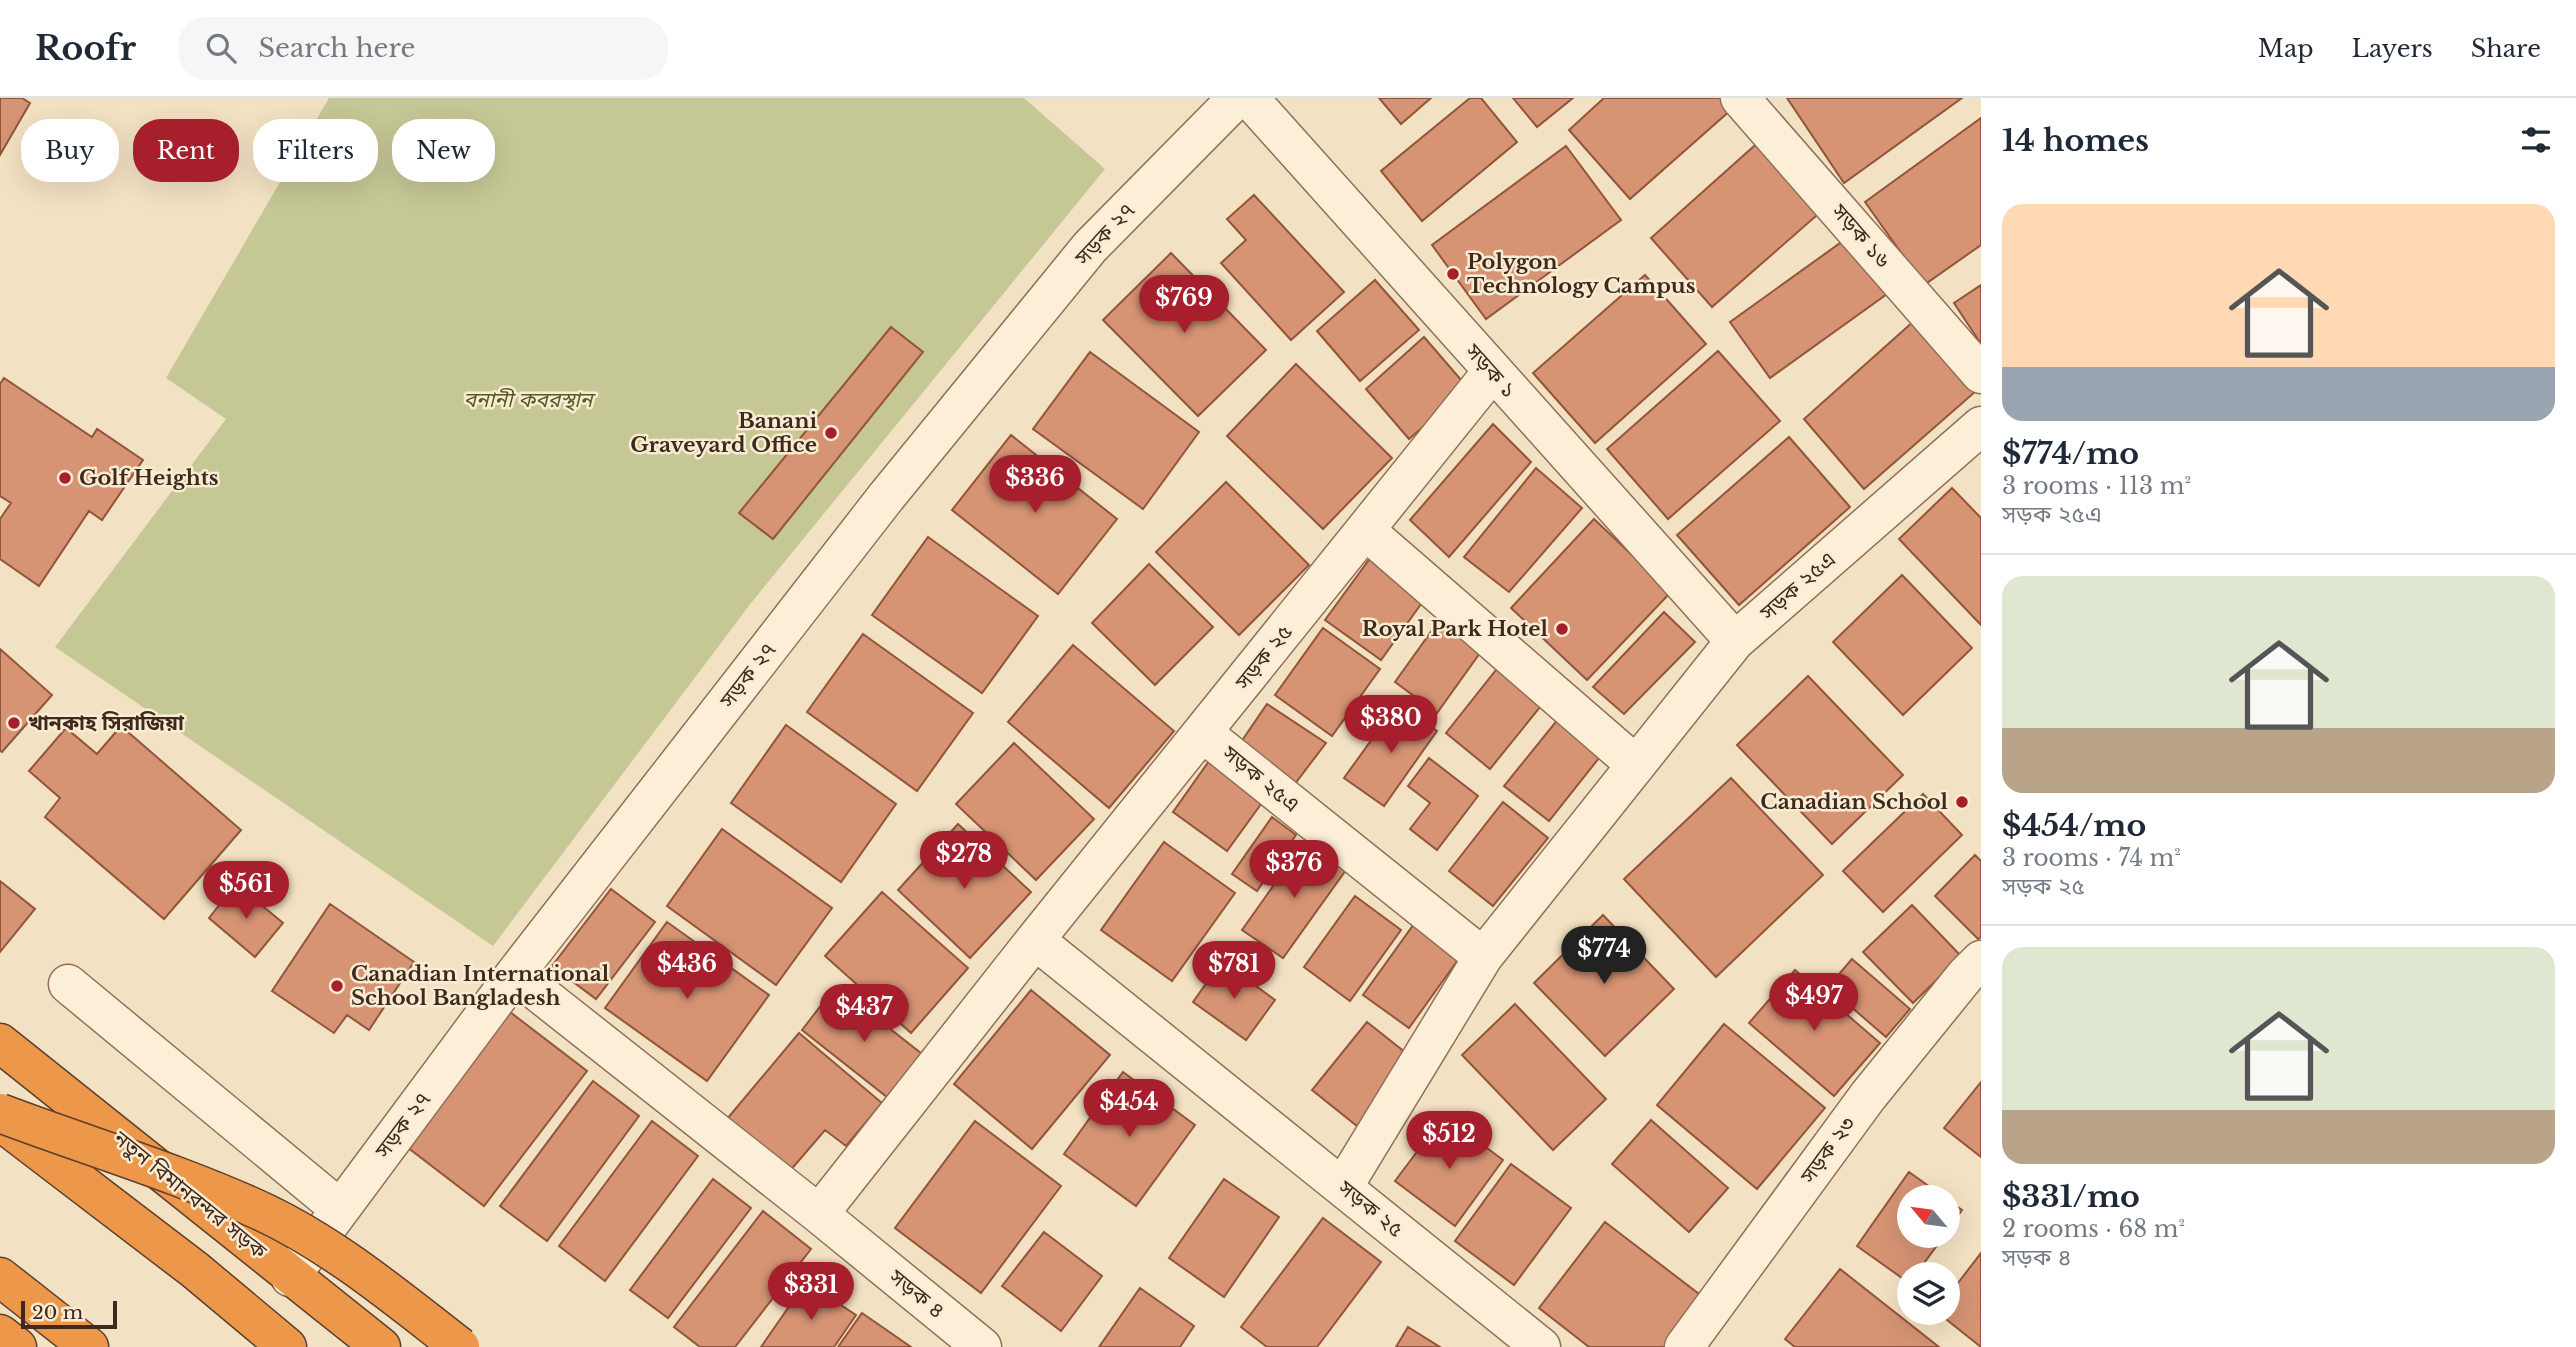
<!DOCTYPE html>
<meta charset="utf-8">
<style>
body{margin:0;font-family:"Libre Baskerville","Noto Sans Bengali",serif;background:#f6f6f7;color:#1f2937;height:100vh;display:flex;flex-direction:column;font-size:26px;white-space:nowrap}
*{box-sizing:border-box;margin:0}
p{font-size:23px;color:#747a83}
.icon{flex:none;width:38px;height:38px;fill:none;stroke:currentColor;stroke-width:2;stroke-linecap:round;stroke-linejoin:round}
.map{position:relative;flex:1;overflow:hidden}
.sheet{display:flex;flex-direction:column;background:#fff;width:595px}
.sheet>*{flex:none}
.top-card{position:absolute;left:21px;top:21px;width:665px;height:63px;display:flex;gap:14px}
.needle{width:46px;rotate:299deg}
.tools{position:absolute;left:1897px;top:1087px;display:grid;gap:14px}
.tools a{display:grid;place-items:center;width:63px;height:63px;border-radius:50%;background:#fff;box-shadow:0 7px 28px #0002;font-size:35px}
.scale{position:absolute;left:21px;bottom:18px;width:96px;box-sizing:border-box;padding-left:7px;border:4px solid #3e2a1d;border-top:0;font-size:19px;line-height:24px;white-space:nowrap;color:#3e2a1d;-webkit-text-stroke:5px #faebd3;paint-order:stroke}
.price{position:absolute;translate:-50% -60px;padding:0 16px;border-radius:24px;background:#a71f2c;color:#fff;font-size:23px;line-height:46px;filter:drop-shadow(0 2px 4px #0008)}
.price::after{content:'';position:absolute;left:50%;top:42px;width:21px;height:16px;margin-left:-10px;background:inherit;clip-path:polygon(0 0,100% 0,50% 100%)}
.price.current{background:#222;color:#fff}
ul{padding:0;list-style:none}
li{display:grid;align-content:center;gap:14px;height:371px;padding:0 21px}
li+li{border-top:2px solid #e0e1e3}
li span{display:grid;place-items:center;height:217px;border-radius:21px;color:#555}
li>.icon{margin-inline-start:auto}
span .icon{width:126px;height:126px;fill:#fffc;stroke-width:1}
li b{font-size:30px}
h2{display:flex;justify-content:space-between;align-items:center;height:84px;padding:0 21px;font-size:30px}
.chip{padding:0 24px;border-radius:28px;background:#fff;box-shadow:0 7px 28px #0002;font-size:24px;line-height:63px}
.chip.current{background:#a71f2c;color:#fff}
header{display:flex;align-items:center;gap:42px;box-sizing:border-box;height:98px;padding:0 35px;background:#fff;border-bottom:2px solid #e0e1e3}
header strong{font-size:33px}
nav{display:flex;gap:38px;margin-inline-start:auto;font-size:24px}
.search{width:490px;height:63px;background:#f6f6f7;display:flex;align-items:center;gap:18px;box-sizing:border-box;padding:0 24px;border-radius:28px;color:#747a83;font-size:26px}
main{display:flex;flex:1;min-height:0}
.map>svg:first-child{display:block}
</style>
<header>
<strong>Roofr</strong>
<div class="search"><svg class="icon" aria-label="search" viewBox="0 0 24 24"><circle cx="10" cy="10" r="6"/><path d="M15 15l6 6"/></svg>Search here</div>
<nav><a>Map</a><a>Layers</a><a>Share</a></nav>
</header>
<main>
<div class="map">
<svg width="1981" height="1249" viewBox="0 0 1981 1249">
<rect width="100%" height="100%" fill="#f3e1c3"/>
<!-- cemetery -->
<path fill="#c5c795" d="M329 0H1024L1105 71 751 505 493 848 55 549 226 321 166 280Z"/>
<!-- building -->
<path fill="#d69474" stroke="#92553a" stroke-width="2" d="M0 0H22L30 5 0 57Z
M1379 0H1431L1401 26Z
M1470 0H1481L1517 44 1422 123 1381 73Z
M1513 0H1573L1537 29Z
M1604 0H1739L1741 3 1630 101 1569 32Z
M1787 0H1962L1844 85Z
M1981 20V147L1924 187 1865 104Z
M1762 41 1824 111 1712 209 1651 140Z
M1566 48 1621 122 1486 221 1432 147Z
M1254 97 1344 194 1291 242 1221 165 1246 142 1227 121Z
M1854 135 1894 191 1770 280 1730 224Z
M1171 155 1266 252 1198 318 1103 222Z
M1645 177 1706 246 1595 345 1533 275Z
M1375 182 1419 232 1360 283 1317 233Z
M1981 187V246L1954 205Z
M1914 223 1976 293 1864 391 1804 321Z
M891 229 923 254 773 441 739 415Z
M1424 239 1468 290 1409 341 1366 291Z
M1718 253 1780 323 1668 421 1607 351Z
M1090 254 1199 334 1143 411 1033 331Z
M1296 266 1392 360 1323 431 1227 338Z
M4 280 92 339 97 331 143 362 102 422 89 413 39 488 0 461V421L11 405 0 398V286Z
M1493 326 1531 364 1449 459 1410 422Z
M1011 337 1117 421 1058 496 952 412Z
M1789 339 1850 409 1739 507 1677 437Z
M1536 370 1582 410 1509 494 1464 459Z
M1226 384 1309 467 1239 537 1156 454Z
M1952 390 1981 420V527L1899 441Z
M1594 421 1671 494 1587 582 1511 510Z
M928 439 1038 518 982 595 872 517Z
M1371 459 1426 499 1381 562 1325 522Z
M1149 466 1213 529 1155 587 1092 525Z
M1902 477 1972 550 1903 617 1833 544Z
M1664 514 1695 544 1624 616 1593 589Z
M1443 517 1485 548 1437 615 1395 584Z
M1323 530 1380 571 1332 638 1275 597Z
M863 536 973 615 917 693 807 614Z
M1073 547 1174 633 1109 710 1008 624Z
M0 551 52 597 2 654 0 653Z
M1500 567 1545 603 1490 671 1446 635Z
M1808 578 1903 677 1832 746 1737 647Z
M1398 605 1437 633 1384 708 1344 680Z
M1267 606 1326 645 1294 687 1241 644Z
M1559 620 1603 655 1549 723 1504 688Z
M786 627 896 706 841 784 731 705Z
M121 628 241 732 164 821 45 719 60 700 29 673 66 630 97 656Z
M1014 645 1094 721 1036 782 956 706Z
M1429 660 1478 698 1437 752 1410 731 1430 705 1408 688Z
M1209 663 1264 702 1227 753 1173 714Z
M1731 680 1823 777 1716 879 1624 781Z
M1923 696 1962 737 1883 814 1843 773Z
M1503 704 1548 740 1493 808 1449 773Z
M1272 719 1296 737 1257 793 1232 776Z
M958 726 1031 794 970 860 898 792Z
M722 731 832 810 776 887 667 808Z
M1305 743 1346 772 1283 860 1242 832Z
M1164 744 1235 795 1172 883 1101 832Z
M1975 757 1981 763V839L1978 841 1935 798Z
M0 783 35 811 0 854Z
M236 786 283 825 255 859 209 820Z
M611 791 655 824 596 901 552 868Z
M611 791 655 824 596 901 552 868Z
M882 794 968 870 911 935 825 858Z
M1355 798 1401 832 1350 903 1304 869Z
M330 806 414 864 369 932 347 917 334 935 272 893Z
M1912 807 1961 858 1913 905 1863 854Z
M1603 817 1674 891 1605 958 1534 885Z
M667 824 769 897 707 983 605 910Z
M1414 826 1460 859 1409 930 1363 897Z
M1852 861 1910 911 1886 939 1828 889Z
M1222 863 1275 902 1246 942 1193 904Z
M1795 872 1880 945 1834 998 1749 925Z
M836 888 927 960 892 1003 802 932Z
M1031 892 1110 957 1032 1051 954 986Z
M1515 906 1606 1001 1553 1052 1462 957Z
M510 914 587 973 484 1108 407 1049Z
M1367 924 1411 959 1357 1028 1312 992Z
M1724 926 1825 1010 1757 1091 1657 1007Z
M799 935 882 1005 846 1048 825 1032 789 1074 727 1021Z
M1123 974 1195 1027 1136 1108 1064 1056Z
M593 983 639 1018 547 1143 500 1108Z
M1981 984V1059L1944 1030Z
M1444 1018 1503 1062 1455 1128 1395 1083Z
M1651 1022 1728 1090 1689 1134 1612 1066Z
M652 1023 698 1058 605 1183 559 1148Z
M975 1023 1061 1088 981 1195 895 1130Z
M1511 1066 1571 1110 1514 1187 1455 1143Z
M1909 1074 1944 1099H1909V1138H1944L1916 1176H1909V1185L1857 1148Z
M713 1081 751 1110 668 1220 630 1192Z
M1224 1081 1279 1119 1224 1199 1169 1160Z
M1948 1102 1962 1112 1948 1132Z
M763 1113 811 1151 735 1249H700L674 1229Z
M1323 1120 1381 1164 1317 1249H1267L1241 1229Z
M1605 1124 1703 1199 1665 1249H1589L1539 1210Z
M1044 1134 1102 1178 1061 1233 1002 1188Z
M1981 1155V1249L1937 1214H1948V1198Z
M1840 1171 1939 1249H1795L1785 1241Z
M806 1184 856 1217 834 1249H761Z
M1140 1190 1194 1228 1180 1249H1099Z
M862 1215 911 1249H838Z
M1408 1229 1440 1249H1396Z"/>
<g fill="none" stroke-linecap="round" stroke-linejoin="round">
<!-- minor casing -->
<g stroke="#907057" stroke-width="41">
<path id="minor" d="M1249 0 1735 543
M1740 0 1981 276
M1365 432 1635 666
M1203 635 1483 859
M1035 842 1541 1249
M515 876 819 1116 982 1249
M68 886 340 1111
M1343 1089 1483 859 1735 543 1981 328
M819 1116 1035 842 1492 274
M290 1179 515 876 886 399 1090 149 1237 0
M1684 1249 1868 998 1966 877 1981 862"/>
</g>
<!-- highway casing -->
<g stroke="#5d3f2c" stroke-width="41">
<path id="highway" d="M0 945 381 1249
M0 1023 195 1172 287 1249
M0 1179 89 1249
M0 1236 17 1249"/>
</g>
<!-- minor -->
<use href="#minor" stroke="#fdeed7" stroke-width="38"/>
<!-- highway -->
<use href="#highway" stroke="#ec974a" stroke-width="38"/>
<!-- highway-bridge casing -->
<g stroke="#5d3f2c" stroke-width="41" stroke-linecap="butt">
<path id="highway-bridge" d="M0 1015C87 1048 179 1075 263 1114 335 1148 398 1201 460 1249"/>
</g>
<!-- highway-bridge -->
<use href="#highway-bridge" stroke="#ec974a" stroke-width="38"/>
</g>
<!-- markers -->
<g fill="#a71f2c" stroke="#faebd3" stroke-width="2.5">
<circle cx="1453" cy="176" r="7"/>
<circle cx="831" cy="335" r="7"/>
<circle cx="65" cy="380" r="7"/>
<circle cx="1562" cy="531" r="7"/>
<circle cx="14" cy="625" r="7"/>
<circle cx="1962" cy="704" r="7"/>
<circle cx="337" cy="888" r="7"/>
</g>
<g text-anchor="middle" dominant-baseline="central" stroke-width="5" stroke-linejoin="round" paint-order="stroke">
<!-- street labels -->
<g font-size="21" fill="#3e2a1d" stroke="#faebd3">
<text transform="translate(1105 136) rotate(-47)">সড়ক ২৭</text>
<text transform="translate(1861 138) rotate(49)">সড়ক ১৬</text>
<text transform="translate(1491 273) rotate(48)">সড়ক ১</text>
<text transform="translate(1798 488) rotate(-41)">সড়ক ২৫এ</text>
<text transform="translate(1264 559) rotate(-51)">সড়ক ২৫</text>
<text transform="translate(748 577) rotate(-52)">সড়ক ২৭</text>
<text transform="translate(1261 681) rotate(39)">সড়ক ২৫এ</text>
<text transform="translate(403 1027) rotate(-53)">সড়ক ২৭</text>
<text transform="translate(1828 1052) rotate(-54)">সড়ক ২৩</text>
<text transform="translate(190 1097) rotate(39)">নতুন বিমানবন্দর সড়ক</text>
<text transform="translate(1371 1111) rotate(39)">সড়ক ২৫</text>
<text transform="translate(917 1196) rotate(39)">সড়ক ৪</text>
</g>
<!-- poi labels -->
<g font-size="21" font-weight="bold" fill="#3e2a1d" stroke="#faebd3" text-anchor="start">
<text x="1467" y="164">Polygon<tspan x="1467" dy="24">Technology Campus</tspan></text>
<text x="817" y="323" text-anchor="end">Banani<tspan x="817" dy="24">Graveyard Office</tspan></text>
<text x="79" y="380">Golf Heights</text>
<text x="1548" y="531" text-anchor="end">Royal Park Hotel</text>
<text x="28" y="625">খানকাহ সিরাজিয়া</text>
<text x="1948" y="704" text-anchor="end">Canadian School</text>
<text x="351" y="876">Canadian International<tspan x="351" dy="24">School Bangladesh</tspan></text>
</g>
<!-- park labels -->
<g font-size="21" font-style="italic" fill="#535d21" stroke="#faebd3">
<text x="528" y="302">বনানী কবরস্থান</text>
</g>
</g>
</svg>
<div class="tools">
<a><svg class="needle" viewBox="-14 -14 28 28"><path d="M0-13l5 13h-10z" fill="#e53935"/><path d="M0 13l5-13h-10z" fill="#747a83"/></svg></a>
<a><svg class="icon" aria-label="layers" viewBox="0 0 24 24"><path d="M12 4l9 5-9 5-9-5zM3 14l9 5 9-5"/></svg></a>
</div>
<div class="scale">20 m</div>
<b class="price" style="left:1184px;top:237px">$769</b>
<b class="price" style="left:1035px;top:417px">$336</b>
<b class="price" style="left:1391px;top:657px">$380</b>
<b class="price" style="left:964px;top:793px">$278</b>
<b class="price" style="left:1294px;top:802px">$376</b>
<b class="price" style="left:246px;top:823px">$561</b>
<b class="price current" style="left:1604px;top:888px">$774</b>
<b class="price" style="left:687px;top:903px">$436</b>
<b class="price" style="left:1234px;top:903px">$781</b>
<b class="price" style="left:1814px;top:935px">$497</b>
<b class="price" style="left:864px;top:946px">$437</b>
<b class="price" style="left:1129px;top:1041px">$454</b>
<b class="price" style="left:1449px;top:1073px">$512</b>
<b class="price" style="left:811px;top:1224px">$331</b>
<div class="top-card">
<a class="chip">Buy</a>
<a class="chip current">Rent</a>
<a class="chip">Filters</a>
<a class="chip">New</a>
</div>
</div>
<section class="sheet">
<h2>14 homes<svg class="icon" aria-label="filters" viewBox="0 0 24 24"><path d="M4 7h16M4 17h16"/><circle cx="9" cy="7" r="2"/><circle cx="15" cy="17" r="2"/></svg></h2>
<ul>
<li><span style="background:linear-gradient(#ffd9b3 75%,#9aa5b1 0)"><svg class="icon" aria-label="home" viewBox="0 0 24 24"><path d="M3 11l9-7 9 7M6 9v11h12V9"/></svg></span><div><b>$774/mo</b><p>3 rooms · 113 m²</p><p>সড়ক ২৫এ</p></div></li>
<li><span style="background:linear-gradient(#dfe7d0 70%,#b9a48a 0)"><svg class="icon" aria-label="home" viewBox="0 0 24 24"><path d="M3 11l9-7 9 7M6 9v11h12V9"/></svg></span><div><b>$454/mo</b><p>3 rooms · 74 m²</p><p>সড়ক ২৫</p></div></li>
<li><span style="background:linear-gradient(#dfe7d0 75%,#b9a48a 0)"><svg class="icon" aria-label="home" viewBox="0 0 24 24"><path d="M3 11l9-7 9 7M6 9v11h12V9"/></svg></span><div><b>$331/mo</b><p>2 rooms · 68 m²</p><p>সড়ক ৪</p></div></li>
</ul>
</section>
</main>
